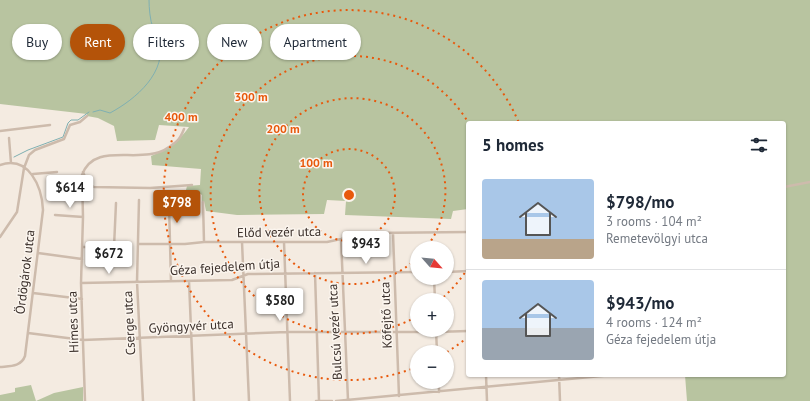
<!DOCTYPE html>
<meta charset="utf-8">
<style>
body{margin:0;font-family:"PT Sans",sans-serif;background:#f6f6f7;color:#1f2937;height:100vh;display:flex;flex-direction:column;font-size:15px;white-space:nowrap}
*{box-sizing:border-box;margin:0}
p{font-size:13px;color:#747a83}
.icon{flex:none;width:22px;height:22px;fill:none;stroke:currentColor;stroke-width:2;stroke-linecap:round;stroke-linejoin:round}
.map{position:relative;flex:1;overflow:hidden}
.panel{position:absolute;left:466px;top:121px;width:320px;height:256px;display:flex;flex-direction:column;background:#fff;border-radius:4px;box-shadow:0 1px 3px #0004}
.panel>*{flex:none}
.hud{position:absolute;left:12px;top:24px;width:380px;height:36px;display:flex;gap:8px}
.needle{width:26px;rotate:117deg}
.buttons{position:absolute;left:410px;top:241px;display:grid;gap:8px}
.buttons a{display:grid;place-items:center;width:44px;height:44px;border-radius:50%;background:#fff;box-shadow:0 1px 3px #0004;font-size:20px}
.price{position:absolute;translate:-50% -34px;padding:0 9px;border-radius:4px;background:#fff;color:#222;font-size:13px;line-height:26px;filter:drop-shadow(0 1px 2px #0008)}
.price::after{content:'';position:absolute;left:50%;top:24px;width:12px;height:9px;margin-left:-6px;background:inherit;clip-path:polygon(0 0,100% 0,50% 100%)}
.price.current{background:#b45309;color:#fff}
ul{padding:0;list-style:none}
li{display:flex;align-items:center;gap:12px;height:100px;padding:0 16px}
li+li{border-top:1px solid #e0e1e3}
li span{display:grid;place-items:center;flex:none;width:112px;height:80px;border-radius:4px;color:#555}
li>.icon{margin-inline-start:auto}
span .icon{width:48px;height:48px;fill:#fffc;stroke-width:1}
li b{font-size:17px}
h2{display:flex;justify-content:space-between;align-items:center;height:48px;padding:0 16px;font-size:17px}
.pill{padding:0 14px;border-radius:18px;background:#fff;box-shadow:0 1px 3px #0004;font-size:14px;line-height:36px}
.pill.current{background:#b45309;color:#fff}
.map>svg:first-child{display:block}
</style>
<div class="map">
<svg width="810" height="401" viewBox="0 0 810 401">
<rect width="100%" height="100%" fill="#f4ebe1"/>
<!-- green -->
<path fill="#b8c4a0" d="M0 0H810V401H687L685 375H784V123H468V209L453 211 451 219 345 215 346 201 327 200 324 214 237 215 206 211 204 201H202V195L195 190H186L187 186 200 185 201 169 152 165 151 156C167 150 180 140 189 127L159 125 155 140 117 141 114 126 98 118 87 116V114L0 104Z
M31 385 36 401 54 393 83 387V401H0V395L15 392V388Z"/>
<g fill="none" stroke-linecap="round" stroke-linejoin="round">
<!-- stream -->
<path stroke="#7fb0b2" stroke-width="1" d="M93 112 100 110 110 113C136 99 168 72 159 39 158 35 155 32 153 28 150 20 149 8 149 0
M14 157 28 150 63 137 68 123 71 120H78L89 112"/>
<!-- minor -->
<path stroke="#cdbbac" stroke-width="2.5" d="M0 131 50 125
M9 138 11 163
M0 165C29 155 42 187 43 210L25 356C21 367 10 366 0 367
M83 172 88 184 94 187 150 188 192 185
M33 174 57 172
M784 187 810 182
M139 200 137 282 143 401
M203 202 204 242
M169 205 171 281
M55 215 83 217
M393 233 399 396
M0 237 17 212 24 168 29 155 35 150 64 139 70 125 80 122 87 116
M341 239 348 400
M242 242 249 401
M284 242 290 401
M138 244H185L204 242H327L341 239 356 235 372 233 468 232
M82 247H114L116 203
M38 253 82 259
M447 272 468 271
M315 273 319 401
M434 278 435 300
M189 281 194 401
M81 283 232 280 248 274 417 272
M33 293 82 299
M436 330 437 352
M28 333 83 340 287 332H436L468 331
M486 375 487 401
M559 375 560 401
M439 382V392
M85 401 81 283 83 217 82 175C95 139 142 167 169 147 178 141 180 139 184 129
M316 401H332
M336 401 612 375"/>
</g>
<!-- distance rings -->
<g fill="none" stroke="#e8590c" stroke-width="2" stroke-dasharray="2 4">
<circle cx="349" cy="195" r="46"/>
<path d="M416 259A93 93 0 1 1 426 248"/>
<path d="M468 268A139 139 0 0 1 440 300M416 317A139 139 0 1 1 468 122"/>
<path d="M468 337A185 185 0 0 1 447 352M417 367A185 185 0 1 1 519 123"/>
</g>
<g text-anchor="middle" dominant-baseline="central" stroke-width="3" stroke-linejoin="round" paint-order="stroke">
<!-- street labels -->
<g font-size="13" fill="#3b302b" stroke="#fbf5ee">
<text transform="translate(279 232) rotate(-1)">Előd vezér utca</text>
<text transform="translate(225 267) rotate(-4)">Géza fejedelem útja</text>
<text transform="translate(25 272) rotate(-83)">Ördögárok utca</text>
<text transform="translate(386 315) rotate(-92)">Kőfejtő utca</text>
<text transform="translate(73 322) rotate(-92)">Hímes utca</text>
<text transform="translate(129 323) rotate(-93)">Cserge utca</text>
<text transform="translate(191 326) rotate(-3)">Gyöngyvér utca</text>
<text transform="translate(335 332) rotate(-93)">Bulcsú vezér utca</text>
</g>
</g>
<circle cx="349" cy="195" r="6" fill="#e8590c" stroke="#fbf5ee" stroke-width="2"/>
<g font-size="12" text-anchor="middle" font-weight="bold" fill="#e8590c" stroke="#fbf5ee" stroke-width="3" stroke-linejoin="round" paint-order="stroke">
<text x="251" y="101">300 m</text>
<text x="181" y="121">400 m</text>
<text x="283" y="133">200 m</text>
<text x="316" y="167">100 m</text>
</g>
</svg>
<div class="buttons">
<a><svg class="needle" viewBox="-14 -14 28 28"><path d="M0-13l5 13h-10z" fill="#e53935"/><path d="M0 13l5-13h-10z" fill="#747a83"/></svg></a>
<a>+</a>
<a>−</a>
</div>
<b class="price" style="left:70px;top:209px">$614</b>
<b class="price current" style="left:177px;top:224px">$798</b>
<b class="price" style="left:366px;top:265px">$943</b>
<b class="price" style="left:109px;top:275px">$672</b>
<b class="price" style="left:280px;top:322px">$580</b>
<div class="hud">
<a class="pill">Buy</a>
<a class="pill current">Rent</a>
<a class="pill">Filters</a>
<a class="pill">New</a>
<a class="pill">Apartment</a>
</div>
<section class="panel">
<h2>5 homes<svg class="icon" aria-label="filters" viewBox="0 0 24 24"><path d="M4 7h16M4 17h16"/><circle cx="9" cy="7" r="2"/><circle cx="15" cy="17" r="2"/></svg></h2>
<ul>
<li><span style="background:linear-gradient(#a9c7e8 75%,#b9a48a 0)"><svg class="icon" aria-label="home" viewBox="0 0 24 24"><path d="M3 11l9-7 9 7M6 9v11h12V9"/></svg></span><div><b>$798/mo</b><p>3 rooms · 104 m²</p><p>Remetevölgyi utca</p></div></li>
<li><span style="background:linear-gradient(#a9c7e8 60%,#9aa5b1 0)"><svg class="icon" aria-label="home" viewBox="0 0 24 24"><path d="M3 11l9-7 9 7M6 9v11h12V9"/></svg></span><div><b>$943/mo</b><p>4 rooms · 124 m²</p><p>Géza fejedelem útja</p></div></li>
</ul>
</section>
</div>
